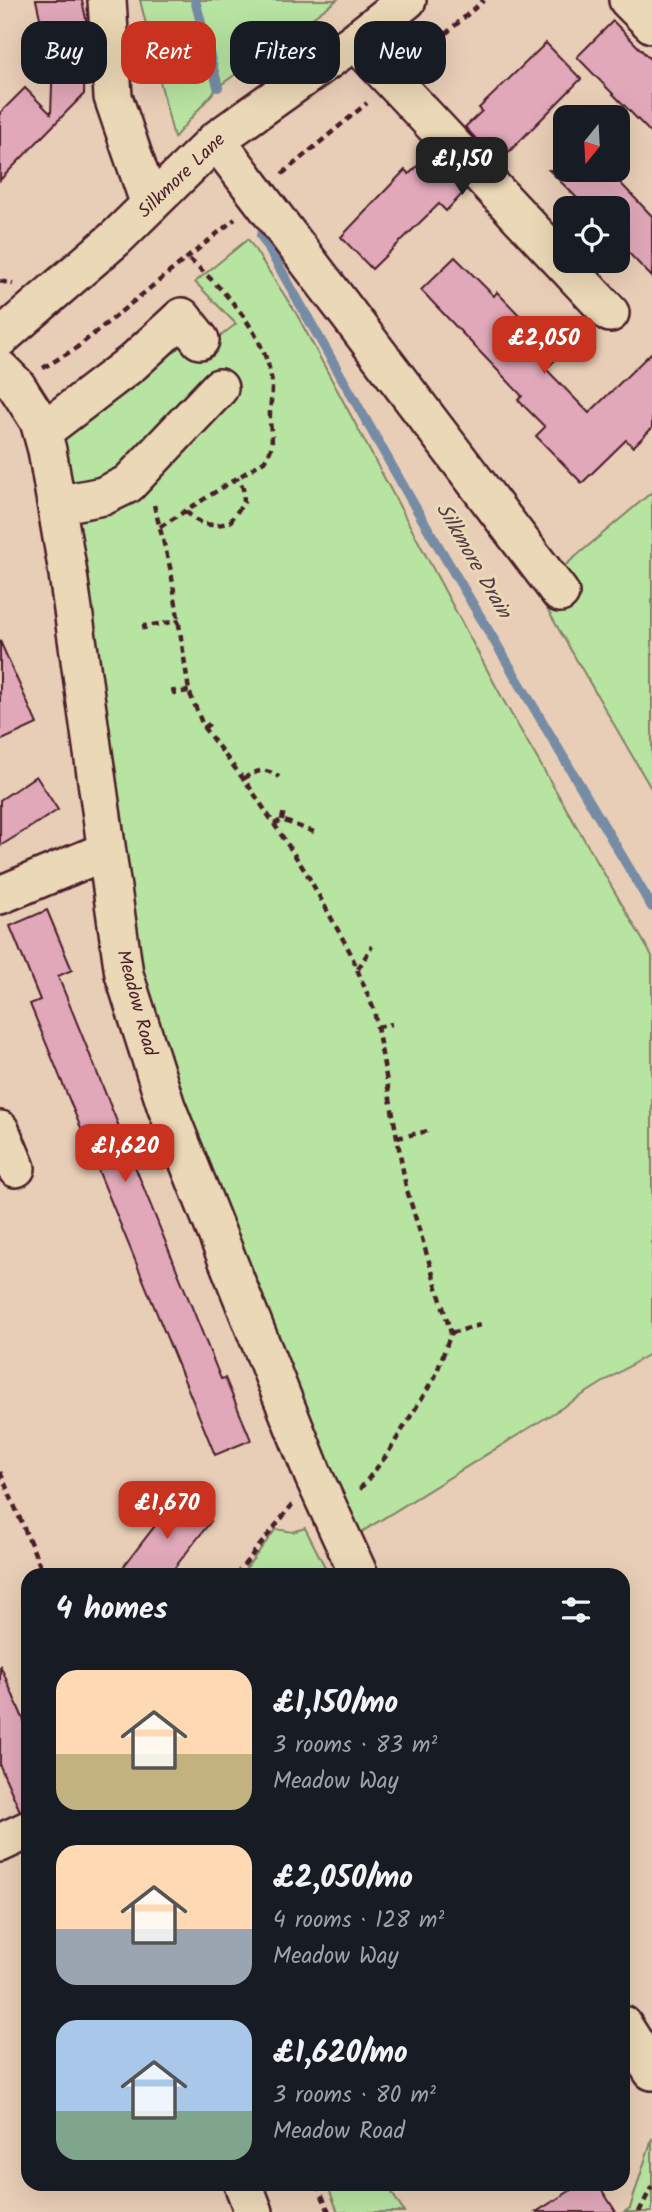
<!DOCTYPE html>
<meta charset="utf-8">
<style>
body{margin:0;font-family:Kalam,sans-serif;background:#20242c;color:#f1f3f6;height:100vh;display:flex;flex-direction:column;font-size:26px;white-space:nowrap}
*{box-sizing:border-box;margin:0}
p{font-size:23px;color:#9ea1a6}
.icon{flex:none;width:38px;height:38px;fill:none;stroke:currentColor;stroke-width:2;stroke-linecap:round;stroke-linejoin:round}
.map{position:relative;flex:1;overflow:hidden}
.details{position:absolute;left:21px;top:1568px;width:609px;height:623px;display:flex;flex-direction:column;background:#171b24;border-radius:21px;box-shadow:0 7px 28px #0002}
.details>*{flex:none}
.hud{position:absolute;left:21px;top:21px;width:611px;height:63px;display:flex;gap:14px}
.needle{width:46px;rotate:198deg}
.controls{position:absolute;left:553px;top:105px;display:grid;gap:14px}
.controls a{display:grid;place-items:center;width:77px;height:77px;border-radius:14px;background:#171b24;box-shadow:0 7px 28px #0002;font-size:35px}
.price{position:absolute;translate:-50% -60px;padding:0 16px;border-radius:14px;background:#c8321e;color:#fff;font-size:23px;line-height:46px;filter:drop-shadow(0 2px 4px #0008)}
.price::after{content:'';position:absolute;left:50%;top:42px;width:21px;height:16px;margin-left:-10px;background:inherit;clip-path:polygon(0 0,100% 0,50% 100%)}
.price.active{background:#222;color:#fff}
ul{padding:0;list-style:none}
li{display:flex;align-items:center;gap:21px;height:175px;padding:0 35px}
li span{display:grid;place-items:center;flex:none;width:196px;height:140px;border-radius:21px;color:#555}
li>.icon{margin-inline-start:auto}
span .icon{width:84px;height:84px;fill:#fffc;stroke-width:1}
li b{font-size:30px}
h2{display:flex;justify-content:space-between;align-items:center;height:84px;padding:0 35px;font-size:30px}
.chip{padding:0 24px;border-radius:21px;background:#171b24;box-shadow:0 7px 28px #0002;font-size:24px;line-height:63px}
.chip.active{background:#c8321e;color:#fff}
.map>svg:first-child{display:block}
</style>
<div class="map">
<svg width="652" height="2212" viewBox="0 0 652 2212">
<rect width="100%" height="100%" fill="#e9ceb7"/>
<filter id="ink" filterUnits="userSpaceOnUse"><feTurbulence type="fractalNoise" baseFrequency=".0143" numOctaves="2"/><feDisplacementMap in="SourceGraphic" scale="14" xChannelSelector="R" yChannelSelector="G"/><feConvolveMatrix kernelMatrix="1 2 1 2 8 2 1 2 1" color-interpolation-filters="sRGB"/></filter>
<g filter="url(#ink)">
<!-- green -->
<path fill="#b8e4a2" stroke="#818266" stroke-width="2" d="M140 0H337L218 87 174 138Z
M248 239 296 313 506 705 652 956V1352L355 1536 234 1242 139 969 57 431 176 334 195 356 236 324 195 282Z
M652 492V790L536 590Z
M305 1528 329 1575H241L276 1529 293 1532Z
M652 2138V2212H624L630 2208Z
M327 2184H406L392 2193 404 2212H338Z"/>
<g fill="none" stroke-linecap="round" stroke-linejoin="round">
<!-- stream -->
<path stroke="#768ca4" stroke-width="10" d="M195 0 218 87
M261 235 414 505 652 907"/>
</g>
<!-- building -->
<path fill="#e0a8b9" stroke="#4a1f2b" stroke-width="2" d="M36 0H82L86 19 84 94 0 180V113L25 88 51 114 54 29 43 31Z
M613 21 652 61V134L577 57Z
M546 43 581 79 498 163 465 127 482 111 479 108Z
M427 157 431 161 435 157 466 190 446 211 439 204 372 269 341 237 405 170 409 174Z
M549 170H608L652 216V277L618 242V208H587Z
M455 257 494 296 497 292 525 321 520 326 554 361 546 369 589 413 652 352V428L633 447 626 440 582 483 536 436 545 427 518 400 522 396 421 290Z
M0 641 37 724 0 741Z
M36 776 58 810 0 846V800Z
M47 910 72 970 58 976 221 1379 225 1378 251 1440 215 1455 30 1004 40 1000 10 926Z
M178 1496 211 1521 169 1575H117Z
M0 1665 28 1730V1809L20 1811 0 1766Z
M581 2184H598L616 2212H536Z"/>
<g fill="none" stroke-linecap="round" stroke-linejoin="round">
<!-- minor casing -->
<g stroke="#4a1f2b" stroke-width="42">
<path id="minor" d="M107 0 113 97 150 205
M628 0 652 24
M355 41 610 313
M216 140 560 593
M0 338 116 238 216 140 355 41 407 0
M0 369 16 385 39 421 47 450 67 567 124 974 166 1106 314 1477 359 1575
M42 432 132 363 182 317 200 340
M57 505 103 496 128 484 219 388
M0 895 106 851
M0 1130 16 1168
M0 1843 28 1830
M623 2025 652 2071
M243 2184 254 2212"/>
</g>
<!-- path -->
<path stroke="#4a1f2b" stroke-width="4.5" stroke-dasharray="7 5" stroke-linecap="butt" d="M418 58 484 0
M282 174 367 103
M0 281 13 284
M43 368 75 349 235 219
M154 505 171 571 189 691 204 728 251 789 307 874 350 952 374 1010 406 1187 451 1333 435 1377 386 1456 357 1493
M186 511C198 525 212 528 230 522L244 502 243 488 237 478
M160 527 264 461C276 446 271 438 270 421 269 406 274 392 271 377 263 331 224 289 189 259
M145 630 144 626 180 621
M173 689 174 693 189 691
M204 728 212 722
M243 779C258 770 264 767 279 777
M282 820 284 810
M274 824 282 820 314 832
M358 969 372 946
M377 1027 392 1024
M397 1138 428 1131
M451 1333 480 1325
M0 1472 44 1575
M236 1575 292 1505
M317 2184 329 2212
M639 2212 652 2186"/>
<!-- minor -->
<use href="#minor" stroke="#ebd8b6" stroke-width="37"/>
</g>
</g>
<g text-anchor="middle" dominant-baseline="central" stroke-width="6" stroke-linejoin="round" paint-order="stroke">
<!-- street labels -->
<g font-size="19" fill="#4a1f2b" stroke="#ebd8b6">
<text transform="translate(182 176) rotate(-44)">Silkmore Lane</text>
<text transform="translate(136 1003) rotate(75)">Meadow Road</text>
</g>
<!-- water labels -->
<g font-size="21" font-style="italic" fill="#553a49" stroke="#ebd8b6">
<text transform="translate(473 561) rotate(60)">Silkmore Drain</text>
</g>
</g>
</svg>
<div class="controls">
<a><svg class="needle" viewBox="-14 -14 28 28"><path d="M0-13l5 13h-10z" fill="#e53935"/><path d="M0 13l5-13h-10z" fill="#9ea1a6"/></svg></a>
<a><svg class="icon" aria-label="locate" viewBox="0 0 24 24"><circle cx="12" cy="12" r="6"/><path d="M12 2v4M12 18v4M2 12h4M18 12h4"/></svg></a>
</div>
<b class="price active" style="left:462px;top:197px">£1,150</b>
<b class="price" style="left:544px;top:376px">£2,050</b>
<b class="price" style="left:125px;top:1184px">£1,620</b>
<b class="price" style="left:167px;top:1541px">£1,670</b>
<div class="hud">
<a class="chip">Buy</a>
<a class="chip active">Rent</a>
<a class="chip">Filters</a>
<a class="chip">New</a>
</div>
<section class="details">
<h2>4 homes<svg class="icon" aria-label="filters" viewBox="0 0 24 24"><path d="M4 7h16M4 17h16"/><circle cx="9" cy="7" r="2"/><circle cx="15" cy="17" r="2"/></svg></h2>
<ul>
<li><span style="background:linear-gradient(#ffd9b3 60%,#c2b280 0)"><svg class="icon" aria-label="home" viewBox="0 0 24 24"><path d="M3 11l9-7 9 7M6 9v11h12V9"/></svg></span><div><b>£1,150/mo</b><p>3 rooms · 83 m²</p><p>Meadow Way</p></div></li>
<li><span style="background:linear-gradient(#ffd9b3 60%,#9aa5b1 0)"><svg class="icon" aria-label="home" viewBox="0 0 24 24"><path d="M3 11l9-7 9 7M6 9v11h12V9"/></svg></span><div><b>£2,050/mo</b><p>4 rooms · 128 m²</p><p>Meadow Way</p></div></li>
<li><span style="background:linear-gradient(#a9c7e8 65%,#7fa58c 0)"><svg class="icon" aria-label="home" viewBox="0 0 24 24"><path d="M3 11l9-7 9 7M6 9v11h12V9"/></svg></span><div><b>£1,620/mo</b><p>3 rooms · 80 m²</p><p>Meadow Road</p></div></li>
</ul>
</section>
</div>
